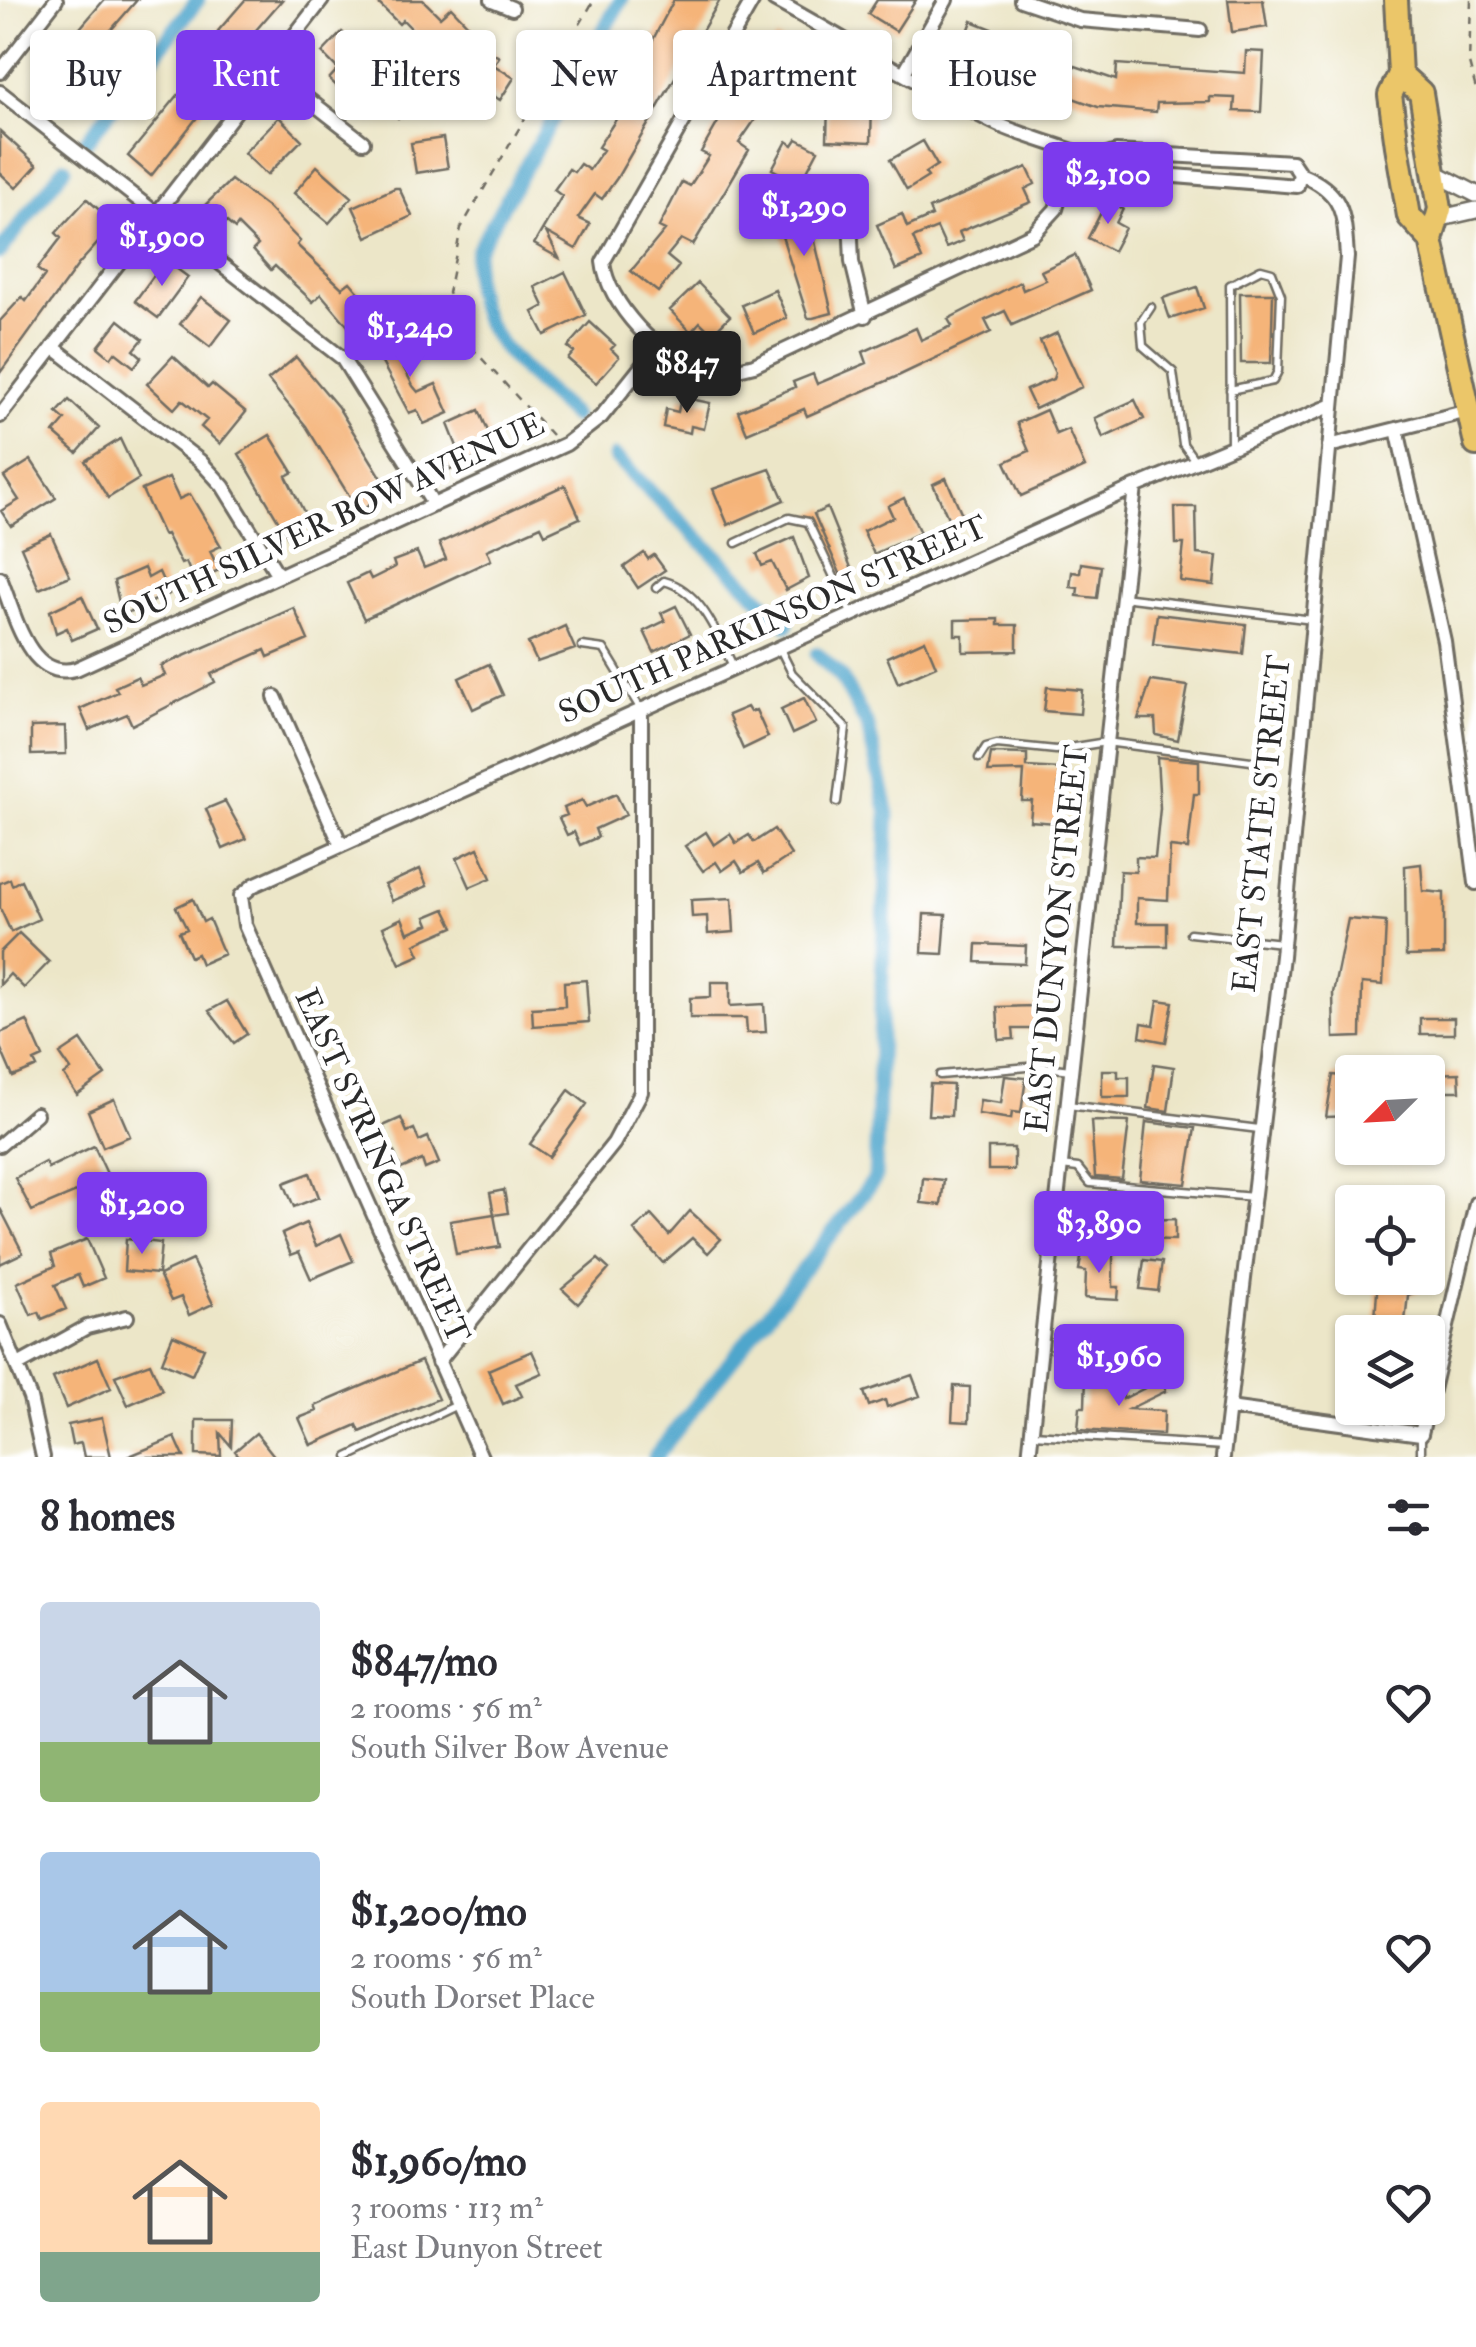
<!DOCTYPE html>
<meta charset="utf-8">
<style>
body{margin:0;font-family:"IM FELL Double Pica",serif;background:#f2f2f3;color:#2b2b33;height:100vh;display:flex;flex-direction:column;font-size:38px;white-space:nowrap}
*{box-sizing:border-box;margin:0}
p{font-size:32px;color:#7c7c81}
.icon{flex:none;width:55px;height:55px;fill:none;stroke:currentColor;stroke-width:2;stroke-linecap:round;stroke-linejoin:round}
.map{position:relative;height:1457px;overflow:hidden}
.panel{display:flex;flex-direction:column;background:#fff;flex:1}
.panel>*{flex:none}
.hud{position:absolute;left:30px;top:30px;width:1418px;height:90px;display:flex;gap:20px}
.needle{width:65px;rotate:246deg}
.tools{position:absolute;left:1335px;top:1055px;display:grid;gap:20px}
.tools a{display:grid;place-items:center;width:110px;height:110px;border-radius:10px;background:#fff;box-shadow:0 2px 8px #0004;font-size:50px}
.price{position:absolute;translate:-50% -85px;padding:0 22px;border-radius:10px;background:#7c3aed;color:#fff;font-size:32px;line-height:65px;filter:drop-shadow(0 2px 5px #0008)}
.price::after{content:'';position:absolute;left:50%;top:60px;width:30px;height:22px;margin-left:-15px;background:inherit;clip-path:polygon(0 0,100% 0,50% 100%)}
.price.current{background:#222;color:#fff}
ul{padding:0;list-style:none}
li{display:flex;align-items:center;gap:30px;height:250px;padding:0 40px}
li span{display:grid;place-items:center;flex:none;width:280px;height:200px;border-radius:10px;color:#555}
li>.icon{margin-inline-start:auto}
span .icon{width:120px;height:120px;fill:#fffc;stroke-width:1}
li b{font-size:42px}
h2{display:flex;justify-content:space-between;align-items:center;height:120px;padding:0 40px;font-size:42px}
.chip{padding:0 35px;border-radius:10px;background:#fff;box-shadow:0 2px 8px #0004;font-size:35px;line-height:90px}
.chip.current{background:#7c3aed;color:#fff}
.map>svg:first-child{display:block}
</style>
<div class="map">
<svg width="1476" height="1457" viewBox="0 0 1476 1457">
<rect width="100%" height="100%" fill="#fff"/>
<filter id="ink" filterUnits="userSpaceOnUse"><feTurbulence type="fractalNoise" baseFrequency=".01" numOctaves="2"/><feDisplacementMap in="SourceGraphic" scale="20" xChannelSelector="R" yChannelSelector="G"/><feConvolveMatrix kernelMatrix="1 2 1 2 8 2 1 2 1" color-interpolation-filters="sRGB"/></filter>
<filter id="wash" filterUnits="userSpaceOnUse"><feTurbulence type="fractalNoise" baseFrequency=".0048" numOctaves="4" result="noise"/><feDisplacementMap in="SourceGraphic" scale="40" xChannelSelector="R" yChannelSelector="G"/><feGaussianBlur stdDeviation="2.25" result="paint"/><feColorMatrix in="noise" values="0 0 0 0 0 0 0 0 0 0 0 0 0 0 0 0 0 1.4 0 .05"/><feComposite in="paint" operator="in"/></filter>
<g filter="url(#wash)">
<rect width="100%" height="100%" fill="#ece6c8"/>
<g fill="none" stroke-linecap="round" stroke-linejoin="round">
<!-- canal -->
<path stroke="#50a6cc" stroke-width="15" d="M86 141 198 0
M0 252 64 168
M573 416C524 369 461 326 477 251L621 0
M615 457 787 625
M655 1457 875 1179 888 814 868 727 841 677 817 654"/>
</g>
<g id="blocks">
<!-- building -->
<path fill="#f5b479" d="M104 0H137L111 30 118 37 111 45 105 40 81 68 89 76 61 107 43 91 51 82 41 74Z
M245 0H282L256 30 262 35 151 176 128 156 225 38 218 31Z
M375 0H423L440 17 451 7 471 28 440 58 403 20 399 24Z
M674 0H720L617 178 602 199 595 194 578 218 590 224 576 249 546 232 559 258 534 244 562 196 554 190 569 169 574 172 580 164 589 170 603 150 598 147 631 96 625 92Z
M877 0H916L896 31 868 14Z
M1228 0H1263L1267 27 1232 32Z
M972 21 1000 32 984 74 956 64Z
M342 32 380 67 390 56 425 89 398 118 355 76 342 91 329 79 338 69 322 53Z
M1027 34 1060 46 1055 59 1116 80 1117 64 1245 73 1246 51 1264 52 1261 112 1234 111 1235 98 1210 97V102L1157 103 1156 112 1098 107 1053 91 1055 85 1036 78 1041 67 1018 59Z
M776 38 800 54 739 143 749 150 693 245 681 239 667 256 679 266 658 292 631 271 665 230 659 227 682 182 690 186 709 156 701 152 721 117Z
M479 45 499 57 494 65 514 78 500 100 461 75Z
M828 101 872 102 871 142 827 140Z
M279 117 302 140 267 175 244 153Z
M0 131 37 165 16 188 0 173Z
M443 138 448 168 416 173 411 143Z
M797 139 818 150 800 184 772 169 787 141 793 145Z
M923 141 937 165 925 173 928 177 907 190 890 160Z
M317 166 352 197 329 223 294 193Z
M1027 167 1035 184 1025 189 1031 202 959 232 963 241 946 248 937 228 913 238 922 259 896 270 877 225 902 214 907 227 932 216 929 209Z
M231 180 268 208 300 241 297 245 342 288 350 282 381 318 358 338 321 294 313 302 275 266 271 270 253 250 258 245 238 225 235 229 221 217 214 224 199 211Z
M395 188H399L412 216 367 237 353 207Z
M87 199 115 224 78 265 0 373V321L22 297 26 301 45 275 37 269 61 238 56 233Z
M1107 201 1123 209 1116 223 1125 228 1113 251 1088 238Z
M806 204 832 313 813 318H808L774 211Z
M1075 255 1091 290 1012 325 1005 311 985 320 991 332 898 376 807 416 804 409 747 433 738 411 795 387 793 382 813 374 817 384 867 363 863 352 916 328 921 340 952 326 948 319 1020 282 1023 290 1046 280 1041 271Z
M165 260 188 277 158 318 135 301Z
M565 272 586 315 545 335 533 312 544 306 535 287Z
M698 283 730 316 712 334 700 322 691 332 670 310Z
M1197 287 1204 308 1170 319 1163 298Z
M775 290 787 318 754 333 742 305Z
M1240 293H1273L1271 363H1241Z
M201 297 231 320 210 347 180 324Z
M119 320 143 339 134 350 142 357 134 367 115 352 111 358 98 347Z
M590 322 615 345 611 349 619 357 596 383 568 359 574 352 568 347Z
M406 332 418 356 402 364 413 386 418 392 436 384 449 413 424 424 417 410 409 413 374 348Z
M1057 333 1082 387 1035 409 1026 390 1053 379 1055 373 1040 341Z
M173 356 208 388 212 384 246 412 220 444 201 427 207 420 182 400 174 409 147 384Z
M296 357 338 407 383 480 373 487 380 498 359 512 306 426 268 380Z
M681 397 710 403 704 429 691 426 690 433 663 427 666 409 678 412Z
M69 400 99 428 77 453 54 433 65 420 57 413Z
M1135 400 1144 419 1103 438 1095 418Z
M479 410 496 450 450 470 444 455 458 449 448 424Z
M1046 410 1056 434 1068 429 1085 467 1021 496 1005 462 1029 451 1017 423Z
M270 435 293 472 286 476 311 526 288 537 239 454Z
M120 439 139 479 108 498 85 461Z
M31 460 56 498 11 526 1 511 19 500 4 477Z
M770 469 784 500 728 525 713 489Z
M169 478 179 499 190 494 221 546 210 551 219 570 194 581 186 562 181 564 166 534 163 535 142 490Z
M946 478 965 521 952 527 933 484Z
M565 485 580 518 545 534 541 526 487 550 491 560 364 619 347 583 368 573 371 579 395 567 393 561 417 552 424 568 446 559 439 543Z
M904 498 920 533 874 554 863 531 893 517 888 506Z
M1175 507H1196L1197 554 1217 556 1214 585 1180 581 1184 544H1176Z
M827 508 854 575 843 580 814 514Z
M51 534 70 576 39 589 21 547Z
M794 537 809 578 786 590 772 562 762 566 757 554Z
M644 553 648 559 654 555 665 570 638 588 624 567Z
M1081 563 1101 566 1097 598 1077 596 1078 588 1070 587 1072 572 1080 573Z
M144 568 148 578 159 572 169 594 122 615 114 581Z
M82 596 97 629 72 640 67 628 56 633 50 611Z
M676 606 690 634 654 652 644 631 665 621 661 613Z
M294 608 308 640 268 657 265 650 211 674 215 682 132 725 127 714 89 730 80 709 118 692 115 687 137 677 141 685 165 675 161 666Z
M1157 614 1246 624 1243 654 1153 644Z
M998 619V625H1017V651L963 652V635H955V620Z
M565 626 575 649 537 662 528 643Z
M925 640 936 666 898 683 887 657Z
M489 664 503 695 473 709 459 678Z
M1151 681 1188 686 1178 740 1156 735 1155 719H1138Z
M1047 687 1082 690 1080 714 1044 711Z
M804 698 816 723 792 734 781 709Z
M747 707 750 712 756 710 768 737 743 749 728 715Z
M65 726 66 754 31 755V727Z
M991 753 1027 754V767L1060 769 1056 823 1030 821 1032 801H1022L1024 771 988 772Z
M1157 757 1199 761V794H1194L1188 849 1170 847 1168 900 1137 898V923H1167V946H1117L1120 871 1136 872V857L1155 858 1160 808Z
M616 794 626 815 595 829 598 837 580 845 574 832 567 835 559 818 567 815 564 808 582 800 586 807Z
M225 801 246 839 223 849 206 809Z
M774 829 791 855 764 873 758 863 743 872 736 861 722 871 716 862 703 871 685 846 706 832 714 845 730 834 736 843 749 835 754 842Z
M478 848 491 878 470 887 457 858Z
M1421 864 1423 891 1444 893V955L1406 956 1405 866Z
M420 869 427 886 392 901 385 885Z
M10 879 12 885 21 880 39 919 11 932 0 908V883Z
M732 898 734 932 708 934 707 916 692 917 691 900Z
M193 899 203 922 209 919 224 954 201 964 197 954 190 957 179 932 187 929 176 907Z
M445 909 454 927 415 944 420 955 400 964 383 927 402 918 408 933 429 924 426 917Z
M924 914 946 915 943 954 922 953Z
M1348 919 1386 922 1383 985 1362 983 1361 1037 1334 1038 1333 993Z
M19 933 49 962 24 988 10 974 0 985V952Z
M977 944 1026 946 1025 964 976 962Z
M586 980 589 1022 533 1026 532 1008 565 1006 564 982Z
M711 982H730V1006L764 1004 766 1032 747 1033 746 1018H690V998L711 997Z
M1158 1000 1173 1002 1166 1042 1140 1037 1142 1023 1154 1025Z
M227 1001 247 1034 234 1043 209 1011Z
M1034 1006V1029H1013L1014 1039 999 1040 997 1007Z
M1420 1018H1454V1034H1420Z
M27 1021 43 1057 34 1061 37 1067 13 1077 0 1047V1033Z
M81 1040 105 1075 77 1095 64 1075 71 1070 60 1054Z
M1154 1064 1174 1067 1168 1111 1148 1108Z
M1102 1070H1118V1077H1129V1097H1102Z
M1459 1073 1460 1091H1428V1074Z
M1333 1075 1352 1077V1116L1326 1117Z
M1005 1076 1026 1078 1021 1113 1012 1112 1011 1119 978 1114 980 1100 1001 1103Z
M930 1084 953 1085 951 1116 928 1115Z
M569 1090 587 1104 549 1157 530 1144Z
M114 1099 130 1136 103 1147 88 1111Z
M401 1118 407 1132 414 1129 419 1141 428 1137 439 1163 425 1169 422 1160 401 1169 383 1126Z
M1091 1121 1129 1122 1122 1179 1095 1177Z
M1146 1122 1195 1128 1186 1184 1140 1180Z
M94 1146 109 1178 32 1211 15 1178 45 1162 48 1168Z
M988 1148H1014V1170H988Z
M310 1173 319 1197 294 1207 284 1183Z
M923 1178 944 1180 941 1205 921 1203Z
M504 1190 508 1213 494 1215 500 1247 456 1254 450 1221 494 1214 490 1193Z
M0 1208 23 1253 0 1264Z
M690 1211 721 1239 708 1253 692 1238 663 1263 634 1230 651 1215 669 1235Z
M1175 1219V1240L1141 1239 1140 1220Z
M306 1223 316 1246 341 1234 353 1261 311 1279 299 1252 291 1255 282 1234Z
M87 1239 104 1278 83 1287 78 1275 55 1285 66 1309 42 1319 39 1312 31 1315 17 1283 55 1266 51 1254Z
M126 1239 161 1243 158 1274 124 1271Z
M1082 1252 1113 1256V1287H1119L1118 1300 1085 1298 1086 1271 1079 1270Z
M598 1259 609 1269 578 1304 562 1289Z
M192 1260 213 1304 189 1315 181 1297 171 1301 159 1275Z
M1144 1260 1162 1262 1158 1291 1140 1289Z
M1378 1278H1421V1290L1408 1295 1405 1321 1375 1319Z
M173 1335 204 1348 192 1375 162 1362Z
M532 1351 542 1373 516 1384 522 1396 503 1404 488 1370Z
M98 1358 111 1388 66 1408 53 1378Z
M421 1361 438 1399 360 1432 357 1425 311 1445 299 1418 317 1411 315 1406Z
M150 1363 162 1390 128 1405 115 1376Z
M912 1375 920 1396 887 1407 885 1400 869 1406 864 1392Z
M1086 1375H1100V1383L1123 1384V1399L1161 1380 1166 1391 1129 1409 1164 1411 1163 1435 1078 1430 1080 1407H1085Z
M954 1386 970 1387 969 1422 952 1421Z
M102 1418 111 1457H84L81 1443 72 1445 68 1425Z
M196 1420H232L231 1446 220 1433 221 1456 196 1455Z
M256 1433 275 1457H240L235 1451Z
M175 1437 184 1457H127Z"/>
</g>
</g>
<g filter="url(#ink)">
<use href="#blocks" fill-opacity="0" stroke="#6f6c62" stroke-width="2.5"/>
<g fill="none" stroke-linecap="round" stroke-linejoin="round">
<!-- service casing -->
<g stroke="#6f6c62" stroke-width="11">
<path id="service" d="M1151 307 1141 322 1143 346 1173 372 1183 444 1196 462
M1230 390 1273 381 1278 371 1281 295 1272 272 1261 269 1230 285 1231 449
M736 543 789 518 808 522 851 613
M656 588 664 581C701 590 718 636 733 666
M1122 597 1313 620
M582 646 604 649 640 708
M780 649 792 673 846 728 837 802
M979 758 986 747 997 744 1056 750 1106 742 1251 761
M1190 933 1282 943
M940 1075 1039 1066 1070 1070
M1068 1105 1259 1129
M1061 1166 1078 1168 1090 1183 1254 1197
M1033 1434 1224 1446
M348 1457 457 1405
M1421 1457V1434"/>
</g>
<!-- minor casing -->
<g stroke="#6f6c62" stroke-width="18">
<path id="minor" d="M492 0 512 8
M753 0 603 262C607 303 660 359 700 370 719 374 735 370 754 365L1033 234 1056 209 1072 154
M774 0C847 40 919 86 995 123 1033 141 1080 148 1114 171L1297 186 1300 174 1292 162 1116 152 1096 159
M1021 0 1080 20 1200 30
M268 68 363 142
M905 71 946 0
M0 72 56 0
M0 92 342 358 434 505
M849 194 852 262 865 316
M53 347 200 461 223 486 278 575
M0 416 322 0
M1397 429 1444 641 1476 883
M1329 446 1468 411
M0 578C14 611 28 682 76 669L566 444 601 417 659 345
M275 697 341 845
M0 1145 36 1114
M0 1324 30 1398 43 1457
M438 1362 614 1143 641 1092V709
M18 1365 87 1327 127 1317
M1428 1407 1476 1203
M1229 1408 1421 1434 1427 1408
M481 1457 245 925 241 896 254 885 1135 487 1333 405
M1029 1457 1135 487
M1223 1457 1282 956 1347 257C1344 213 1344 192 1300 174"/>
</g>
<!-- tertiary casing -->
<g stroke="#6f6c62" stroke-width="20">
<path id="tertiary" d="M1433 172 1476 194
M1437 219 1476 210"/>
</g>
<!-- trunk casing -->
<g stroke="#6f6c62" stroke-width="28">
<path id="trunk" d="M1396 0 1400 74 1390 95 1397 146 1409 216 1431 240
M1400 74 1421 93 1440 209 1431 240 1476 444"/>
</g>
<!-- path -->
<path stroke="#6f6c62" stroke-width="2.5" stroke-dasharray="8 8" stroke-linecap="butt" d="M1471 0 1469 63 1476 89
M552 435 474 350 448 293 461 228 594 0"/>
<!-- service -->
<use href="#service" stroke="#fff" stroke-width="6"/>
<!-- minor -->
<use href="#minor" stroke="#fff" stroke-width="12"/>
<!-- tertiary -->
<use href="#tertiary" stroke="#fff" stroke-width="15"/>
<!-- trunk -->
<use href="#trunk" stroke="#ebc669" stroke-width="22"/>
</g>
</g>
<g text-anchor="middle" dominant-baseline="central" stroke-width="10" stroke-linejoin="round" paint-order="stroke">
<!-- street labels -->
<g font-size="32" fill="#2b2b2b" stroke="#fff">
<text transform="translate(324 524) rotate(-25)">SOUTH SILVER BOW AVENUE</text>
<text transform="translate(773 620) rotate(-24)">SOUTH PARKINSON STREET</text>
<text transform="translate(1262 824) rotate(-84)">EAST STATE STREET</text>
<text transform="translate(1057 939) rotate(-84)">EAST DUNYON STREET</text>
<text transform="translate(382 1166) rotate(66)">EAST SYRINGA STREET</text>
</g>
</g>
</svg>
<div class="tools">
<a><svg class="needle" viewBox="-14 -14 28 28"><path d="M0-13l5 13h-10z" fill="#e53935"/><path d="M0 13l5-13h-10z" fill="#7c7c81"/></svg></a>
<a><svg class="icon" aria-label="locate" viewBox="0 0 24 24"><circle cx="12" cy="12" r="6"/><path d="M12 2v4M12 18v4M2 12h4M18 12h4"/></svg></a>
<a><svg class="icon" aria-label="layers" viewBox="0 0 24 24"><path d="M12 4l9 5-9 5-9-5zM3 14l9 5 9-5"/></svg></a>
</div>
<b class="price" style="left:1108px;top:227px">$2,100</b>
<b class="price" style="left:804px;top:259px">$1,290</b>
<b class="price" style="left:162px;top:289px">$1,900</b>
<b class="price" style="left:410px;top:380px">$1,240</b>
<b class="price current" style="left:687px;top:416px">$847</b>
<b class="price" style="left:142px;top:1257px">$1,200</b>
<b class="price" style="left:1099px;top:1276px">$3,890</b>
<b class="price" style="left:1119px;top:1409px">$1,960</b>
<div class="hud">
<a class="chip">Buy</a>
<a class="chip current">Rent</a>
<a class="chip">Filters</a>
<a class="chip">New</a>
<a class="chip">Apartment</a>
<a class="chip">House</a>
</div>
</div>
<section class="panel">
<h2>8 homes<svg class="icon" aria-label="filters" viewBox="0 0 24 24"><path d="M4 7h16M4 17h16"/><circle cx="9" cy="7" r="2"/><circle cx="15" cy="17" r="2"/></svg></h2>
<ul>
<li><span style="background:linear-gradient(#c9d6e8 70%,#8fb573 0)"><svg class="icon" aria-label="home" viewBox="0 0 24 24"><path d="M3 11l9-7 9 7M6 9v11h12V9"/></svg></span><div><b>$847/mo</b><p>2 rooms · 56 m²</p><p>South Silver Bow Avenue</p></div><svg class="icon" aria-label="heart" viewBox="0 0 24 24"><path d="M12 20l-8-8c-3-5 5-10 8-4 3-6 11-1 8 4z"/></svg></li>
<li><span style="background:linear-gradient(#a9c7e8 70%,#8fb573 0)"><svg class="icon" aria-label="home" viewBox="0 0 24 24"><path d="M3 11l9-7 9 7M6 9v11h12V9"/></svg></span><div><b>$1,200/mo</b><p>2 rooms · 56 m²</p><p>South Dorset Place</p></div><svg class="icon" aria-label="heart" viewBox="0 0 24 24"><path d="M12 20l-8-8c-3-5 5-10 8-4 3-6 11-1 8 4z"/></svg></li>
<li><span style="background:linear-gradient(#ffd9b3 75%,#7fa58c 0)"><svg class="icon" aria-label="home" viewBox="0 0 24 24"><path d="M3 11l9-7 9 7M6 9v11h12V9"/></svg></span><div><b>$1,960/mo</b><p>3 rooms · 113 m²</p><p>East Dunyon Street</p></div><svg class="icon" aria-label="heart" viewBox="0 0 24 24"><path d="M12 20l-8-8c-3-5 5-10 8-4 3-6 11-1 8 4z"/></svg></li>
</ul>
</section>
